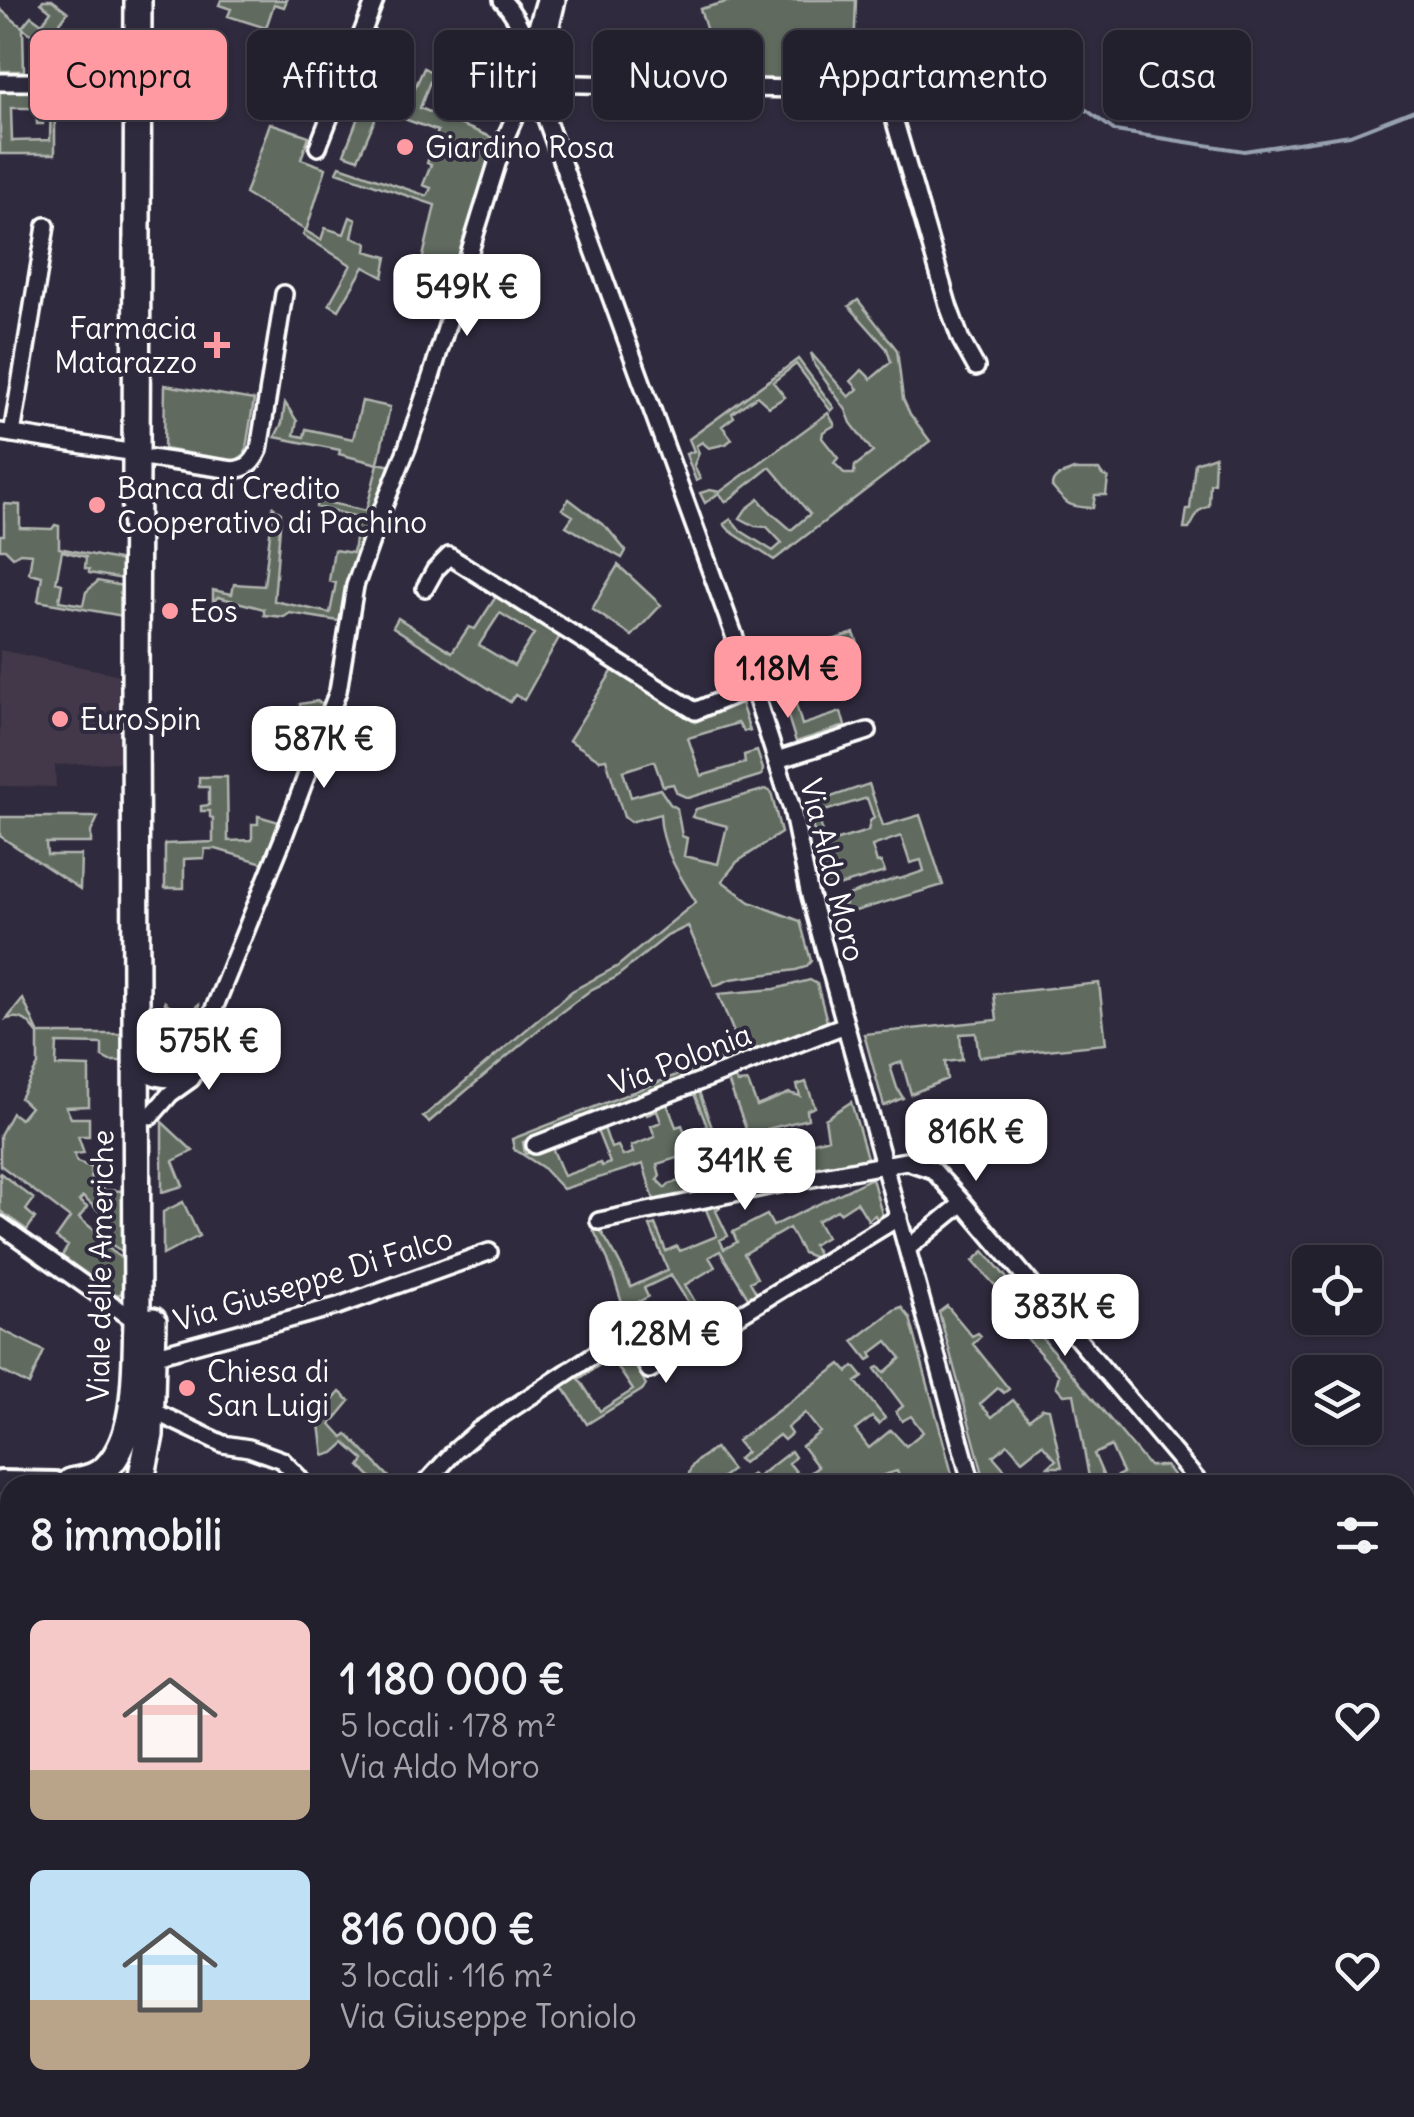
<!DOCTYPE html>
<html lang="it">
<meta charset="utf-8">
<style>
body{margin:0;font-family:Delius,sans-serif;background:#2b2836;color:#f1f3f6;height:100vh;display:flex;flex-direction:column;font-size:38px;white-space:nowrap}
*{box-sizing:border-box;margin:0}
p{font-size:32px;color:#a3a3aa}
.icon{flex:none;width:55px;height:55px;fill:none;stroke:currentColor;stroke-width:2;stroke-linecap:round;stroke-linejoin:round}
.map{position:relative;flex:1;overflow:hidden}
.panel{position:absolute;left:0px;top:1475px;width:1415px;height:642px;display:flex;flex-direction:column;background:#23202e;border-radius:30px 30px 0 0;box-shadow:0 2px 8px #0004,0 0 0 2px #403e4a}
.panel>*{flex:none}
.banner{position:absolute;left:30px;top:30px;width:1355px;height:90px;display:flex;gap:20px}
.buttons{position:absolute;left:1292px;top:1245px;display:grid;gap:20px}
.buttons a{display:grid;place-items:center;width:90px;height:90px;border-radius:15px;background:#23202e;box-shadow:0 2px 8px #0004,0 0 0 2px #403e4a;font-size:50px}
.price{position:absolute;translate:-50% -85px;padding:0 22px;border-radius:20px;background:#fff;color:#222;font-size:32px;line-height:65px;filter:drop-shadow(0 2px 5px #0008)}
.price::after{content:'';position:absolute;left:50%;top:60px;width:30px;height:22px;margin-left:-15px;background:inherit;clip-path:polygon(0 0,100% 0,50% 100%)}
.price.current{background:#ff9aa2;color:#111}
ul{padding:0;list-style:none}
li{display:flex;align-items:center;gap:30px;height:250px;padding:0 30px}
li span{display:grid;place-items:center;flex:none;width:280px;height:200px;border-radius:15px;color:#555}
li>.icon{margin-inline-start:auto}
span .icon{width:120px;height:120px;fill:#fffc;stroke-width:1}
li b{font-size:42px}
h2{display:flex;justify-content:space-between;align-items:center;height:120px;padding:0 30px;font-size:42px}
.tag{padding:0 35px;border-radius:15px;background:#23202e;box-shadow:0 2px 8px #0004,0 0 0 2px #403e4a;font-size:35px;line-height:90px}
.tag.current{background:#ff9aa2;color:#111}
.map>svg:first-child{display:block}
</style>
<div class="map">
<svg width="1414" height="2117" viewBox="0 0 1414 2117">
<rect width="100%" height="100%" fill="#2f2a3d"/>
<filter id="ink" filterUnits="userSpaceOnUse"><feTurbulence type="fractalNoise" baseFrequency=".01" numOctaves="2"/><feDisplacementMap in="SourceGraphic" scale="20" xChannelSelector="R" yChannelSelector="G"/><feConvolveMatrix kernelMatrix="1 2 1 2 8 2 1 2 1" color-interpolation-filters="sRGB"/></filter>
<g filter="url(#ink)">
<!-- built -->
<path fill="#423848" d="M0 650 121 675V762L55 765 56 787 0 786Z"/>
<!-- green -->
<path fill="#606b5f" stroke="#b0b5af" stroke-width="2.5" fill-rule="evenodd" d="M43 0H52L68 12 44 44 23 28 24 71H0V9L22 27 31 16 42 24 51 11 41 3Z
M221 0H287L284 7 274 4 266 28 228 16 231 9 219 5Z
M734 0H856L853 82 736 79V69L732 65 717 64 700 9Z
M424 68 433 73 420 108 498 140 453 299 404 286 411 269 420 270 435 205 337 172 340 166 427 196 431 188 423 185 431 165 427 163 438 131 379 110 358 159 344 154 357 120 348 98 356 77 392 95 398 82 414 90Z
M0 92H44L43 124H37L36 108H11L12 141 50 140 51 92H55V154H0Z
M270 123 309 136 301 159 326 168 306 231 321 240 325 228 344 234 350 217 356 220 352 237 367 243 366 251 387 257 383 277 364 267 339 310 329 304 351 265 303 235 305 230 245 194Z
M858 300 897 350 903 399 910 414 930 441 774 560 730 531 724 524 731 519 741 531 773 551 782 543 767 527 755 526 740 518 746 509 759 499C770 514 779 518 791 530L810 514 770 467 726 502 719 493 705 503 700 493 710 490 720 492 828 413 835 425 823 432 822 438 838 458 834 463 845 474H854L855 466 873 452 851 423 846 410 815 366 811 353 849 397 858 389 851 381 862 370 871 379 891 362 887 349 849 306Z
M798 359 834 408 831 411 796 364 773 382 785 397 769 407 757 396 732 413 734 417 722 426 732 439 726 444 709 448 702 442 696 446 699 453 694 465 700 479 696 481 686 454 694 451 689 439Z
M165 385 254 400 245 454 235 461 164 449Z
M362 401 390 407 378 463 396 467 345 622 290 613 284 617 264 615V609L218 597 213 602V590L232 594 234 584 264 586 273 507 281 513 274 601 330 613 336 583 329 581 334 550 353 553 358 517 316 507 317 500 366 511 378 464 339 454 340 450 275 437 282 423 285 403 297 421 294 435 304 437 306 429 353 439Z
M1215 456 1214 483 1210 484 1209 506 1199 511 1189 529H1184L1187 509H1190L1195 463Z
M1074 470H1099L1102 475 1108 478 1106 495H1095L1093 508C1069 507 1067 505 1052 487 1052 475 1065 474 1074 470Z
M569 499 607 528 626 551 622 558 566 526 573 516 562 509Z
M4 504 20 505V528L52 529 55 525 59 526V548L123 561V579L89 573V569L85 568 86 557 62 551 56 582 62 584 59 601 83 605 86 592 98 581 123 586V616L38 601 42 576 29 573 32 554 20 553 13 557 5 549H0V535H4Z
M618 565 661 605 632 636 592 609Z
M497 595 560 636 524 700 515 695 510 702 393 627 398 618 452 652 469 627 475 629ZM500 613 534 634 514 666 479 645Z
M854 633 859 646 852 649 857 667 809 680 810 687 793 694 802 725 841 712 845 726 796 742 785 707 773 687 764 662Z
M613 670 695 722 741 703 750 731H744L738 723 688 738 701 776 745 763 744 755 757 751 763 769 762 775 688 798 677 793 673 784 663 786 654 761 623 771 631 797 660 789 670 804 677 808 682 836 687 838 684 856 718 864 727 826 692 817 696 809 766 789 771 792 781 833 737 862 722 881 750 902 800 921 811 961 806 967 796 970 731 979 714 986 688 926 667 936 615 978 592 989 548 1022 429 1122 423 1117 572 991 618 966 696 902C679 875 661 847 660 814L630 822 624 817 606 759 600 760 569 740Z
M317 701 326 706 300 770 265 762V757H285L286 731H295L296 718 301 717 300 704Z
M199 777H227L228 841 252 840V824H258V816L279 822 263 863 216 849H205L204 858 184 859V888H165V844L213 842V818L210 817V811H201V806L209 805V787H199Z
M869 784 883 826 920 815 943 885 832 918 827 901 834 899 838 906 846 904 845 896 897 878 900 879 924 871 921 860 910 863 901 836 872 846 877 863 881 862 885 872 825 890 817 846 868 831 870 821 874 818 867 798 818 813 822 830 814 832 807 805Z
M0 817H98L91 832V843H46L47 855H81L80 889 0 836Z
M810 980 817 984 828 1025 523 1142 525 1154 551 1145 564 1176 600 1163 602 1166 610 1163 596 1128 603 1125 611 1148 618 1146 623 1156 633 1153 631 1146 655 1137 651 1126 661 1122 657 1111 647 1115 644 1109 666 1101 676 1127 682 1125 686 1135 707 1126 693 1091 698 1089 716 1139 746 1129 727 1078 733 1075 738 1083 748 1082 757 1106 789 1093 800 1096 797 1085 806 1082 815 1107 807 1110 808 1119 767 1129 769 1143H773L775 1153 828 1138 825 1119 851 1102 868 1161 781 1175 780 1163 767 1164V1178L761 1179 745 1136 733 1139 734 1147 708 1153 714 1179 728 1177 729 1185 711 1189 699 1151 657 1164 660 1176 657 1180 665 1188 669 1184 685 1179 689 1182 693 1176 700 1179 701 1191 654 1200 643 1164 563 1189 542 1167 514 1149 512 1139 741 1050 718 994 775 989Z
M1099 983 1106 1044 979 1057 976 1033 960 1034 962 1060 945 1062 947 1079 911 1094 902 1062 890 1066 897 1088 903 1098 884 1106 864 1034 997 1020 994 994Z
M23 999 39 1034H125V1061H110L102 1057V1044L57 1043 56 1063V1066L89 1067V1106L66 1107 71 1118H89V1136H78L84 1153 74 1154 77 1162 91 1167V1181H94L95 1186H102V1190L125 1191 126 1254 103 1239 114 1224 83 1197 79 1201 87 1207 79 1218 99 1234 96 1238 126 1262V1288L119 1295 113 1293 62 1256 68 1246 56 1238 70 1218 0 1165V1135L12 1113 20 1119 30 1107 20 1098 38 1065V1034C28 1021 23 1015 7 1019Z
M165 1002 184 1017 199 1004C202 1027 189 1064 165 1071Z
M162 1122 193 1151 173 1161 183 1186 162 1192Z
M0 1173 34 1199 26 1210 35 1218 27 1230 0 1211Z
M872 1178 883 1218 878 1221 875 1215 868 1220 857 1202 840 1213 837 1210 817 1221 826 1237 813 1245 819 1256 816 1258 803 1253 789 1228 744 1254 757 1278 750 1282 757 1294 749 1299 720 1251 709 1257 715 1267 685 1285 697 1305 692 1309 671 1275 644 1288 648 1297 634 1304 647 1327 642 1331 657 1354 646 1355 621 1300 608 1260 594 1231 600 1230C612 1248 622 1266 631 1287L668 1270 650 1226 655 1224 666 1251 677 1246 680 1251 717 1236 705 1207 719 1204 720 1208 716 1211 728 1236 720 1240 724 1249 737 1242 733 1232 767 1215 773 1226Z
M183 1202 199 1236 163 1255V1212Z
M984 1251 1044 1322 1043 1339 1149 1466H1166L1181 1485H1133L1129 1478 1119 1482 1117 1476 1123 1473 1111 1446 1094 1454 1104 1477 1090 1483 1074 1394 1064 1395 1056 1386 1059 1375 1019 1329 1017 1318 1003 1301 1001 1292 973 1261Z
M947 1306 972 1336 978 1333 981 1336 973 1344 1009 1389 1004 1393 998 1388 980 1404 992 1417 1013 1400 1029 1419 1043 1408 1049 1409 1062 1467H1048L1056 1460 1042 1444 1022 1460 1008 1444 993 1456 1012 1478 1016 1474 1020 1480 1014 1485H986L939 1312Z
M901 1307 910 1318 955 1485H902L897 1471 851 1485H744L741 1481 752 1474 756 1478 791 1451 795 1457 789 1463 802 1479 818 1467 802 1446 820 1432 805 1413 787 1428 791 1434 784 1440 779 1435 743 1463 738 1459 746 1452 737 1441 841 1364 848 1372 854 1366 863 1377 856 1382 885 1418 879 1424 872 1417 855 1430 869 1448 891 1430 906 1446 923 1432 911 1416 902 1421 896 1412 903 1406 875 1369 879 1367 884 1373 901 1358 887 1341 871 1353 873 1357 868 1360 853 1341 894 1310Z
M0 1329 44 1351 29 1385 0 1370Z
M623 1345 628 1347 646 1385 642 1390 587 1424 562 1385ZM611 1357 633 1390 600 1411 579 1379Z
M340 1392 350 1401 331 1424 343 1437 347 1434 397 1485H379L360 1466 364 1460 345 1443 334 1453 324 1456 319 1416Z
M715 1448 732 1470 716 1482 718 1485H690C684 1464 701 1459 715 1448Z
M1405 1864 1414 1871V2117H1215L1213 2108H1405Z"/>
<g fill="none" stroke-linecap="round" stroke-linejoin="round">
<!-- stream -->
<path stroke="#97a1b0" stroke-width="4" d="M960 110 1022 98 1051 88 1077 103 1115 131 1244 151 1350 135 1414 110"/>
<!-- street casing -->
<g stroke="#fff" stroke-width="22">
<path id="street" d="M502 0C530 29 535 77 545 116L753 687 792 809 810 896 972 1485
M544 43 548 38 557 0
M529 54 545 0
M0 82H137
M537 83 886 91 949 308 961 340 976 367
M318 147 375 0
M0 432 135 453
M12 434 46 226
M150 458 233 470C248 468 253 463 259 450L284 294
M425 588 435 570 449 556 695 711 753 687
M777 760 868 731
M151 1075C167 1082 176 1079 190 1068L282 841 338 691 355 586 379 518 407 448 431 377 504 141 520 105 537 83 548 38
M151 1116 170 1094 191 1079 194 1074
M535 1145 845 1025
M963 1203 1201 1485
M599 1221 768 1186 906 1161 933 1170 963 1203 908 1248
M0 1225 137 1322
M153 1356 338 1306 489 1252
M151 1410 223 1444 249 1448 282 1460 306 1485
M424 1485 456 1450 479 1430 627 1333 649 1370 899 1217
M1405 1857 1414 1865
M0 2031 10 2033
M226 2108 238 2117
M1196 2108 1198 2117
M5 2117 10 2080
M827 2117 830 2108"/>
</g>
<!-- secondary casing -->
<g stroke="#fff" stroke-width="30">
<path id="secondary" d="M0 1483 55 1484
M603 2108 615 2117
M630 2108 642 2117"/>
</g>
<!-- primary casing -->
<g stroke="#fff" stroke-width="32">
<path id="primary" d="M71 1482C84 1479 98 1477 107 1467 139 1435 135 1365 137 1322L135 688 138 0
M140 1485 150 1435 153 1321
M10 1535V1554
M0 1686 10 1657"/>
</g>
<!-- street -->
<use href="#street" stroke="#2f2a3d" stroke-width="15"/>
<!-- secondary -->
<use href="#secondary" stroke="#2f2a3d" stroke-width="22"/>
<!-- primary -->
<use href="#primary" stroke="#2f2a3d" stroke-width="25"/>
</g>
</g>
<!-- markers -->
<g fill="#ff9aa2" stroke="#2f2a3d" stroke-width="4">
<circle cx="405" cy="147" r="10"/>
<path d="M212 330h10v10h10v10h-10v10h-10v-10h-10v-10h10z"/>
<circle cx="97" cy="505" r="10"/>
<circle cx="170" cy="611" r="10"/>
<circle cx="60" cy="719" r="10"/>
<circle cx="187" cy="1388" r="10"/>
</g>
<g text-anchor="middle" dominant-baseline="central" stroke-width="8" stroke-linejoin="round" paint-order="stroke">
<!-- poi labels -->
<g font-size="30" fill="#fff" stroke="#2f2a3d" text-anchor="start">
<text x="425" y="147">Giardino Rosa</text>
<text x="197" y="328" text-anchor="end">Farmacia<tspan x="197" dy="34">Matarazzo</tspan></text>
<text x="117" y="488">Banca di Credito<tspan x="117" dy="34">Cooperativo di Pachino</tspan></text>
<text x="190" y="611">Eos</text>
<text x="80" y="719">EuroSpin</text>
<text x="207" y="1371">Chiesa di<tspan x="207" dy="34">San Luigi</tspan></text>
</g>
<!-- street labels -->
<g font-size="30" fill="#fff" stroke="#2f2a3d">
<text transform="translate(833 870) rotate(76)">Via Aldo Moro</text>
<text transform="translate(680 1059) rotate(-21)">Via Polonia</text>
<text transform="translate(100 1266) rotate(-89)">Viale delle Americhe</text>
<text transform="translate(313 1279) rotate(-17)">Via Giuseppe Di Falco</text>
</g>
</g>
</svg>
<div class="buttons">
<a><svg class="icon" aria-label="locate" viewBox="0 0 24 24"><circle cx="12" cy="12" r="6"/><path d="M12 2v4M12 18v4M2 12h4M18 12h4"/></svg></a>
<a><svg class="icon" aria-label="layers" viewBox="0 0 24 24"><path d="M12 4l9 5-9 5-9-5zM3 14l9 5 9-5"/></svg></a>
</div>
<b class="price" style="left:467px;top:339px">549K €</b>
<b class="price current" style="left:788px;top:721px">1.18M €</b>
<b class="price" style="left:324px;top:791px">587K €</b>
<b class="price" style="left:209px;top:1093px">575K €</b>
<b class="price" style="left:976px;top:1184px">816K €</b>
<b class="price" style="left:745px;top:1213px">341K €</b>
<b class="price" style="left:1065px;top:1359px">383K €</b>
<b class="price" style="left:666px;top:1386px">1.28M €</b>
<div class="banner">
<a class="tag current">Compra</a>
<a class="tag">Affitta</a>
<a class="tag">Filtri</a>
<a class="tag">Nuovo</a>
<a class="tag">Appartamento</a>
<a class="tag">Casa</a>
</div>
<section class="panel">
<h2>8 immobili<svg class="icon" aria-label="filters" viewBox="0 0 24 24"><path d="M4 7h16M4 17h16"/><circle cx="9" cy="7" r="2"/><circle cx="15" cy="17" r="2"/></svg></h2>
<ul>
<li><span style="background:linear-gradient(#f6c9c9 75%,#b9a48a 0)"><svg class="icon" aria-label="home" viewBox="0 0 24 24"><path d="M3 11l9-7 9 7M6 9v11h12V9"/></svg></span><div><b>1 180 000 €</b><p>5 locali · 178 m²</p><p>Via Aldo Moro</p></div><svg class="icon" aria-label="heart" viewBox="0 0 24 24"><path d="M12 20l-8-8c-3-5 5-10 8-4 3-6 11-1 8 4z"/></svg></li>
<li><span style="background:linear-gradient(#bfe0f5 65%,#b9a48a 0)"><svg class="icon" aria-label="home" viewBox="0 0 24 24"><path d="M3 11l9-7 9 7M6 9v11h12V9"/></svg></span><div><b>816 000 €</b><p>3 locali · 116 m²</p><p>Via Giuseppe Toniolo</p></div><svg class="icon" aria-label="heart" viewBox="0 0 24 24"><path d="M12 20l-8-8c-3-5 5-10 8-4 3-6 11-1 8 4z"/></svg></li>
</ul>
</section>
</div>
